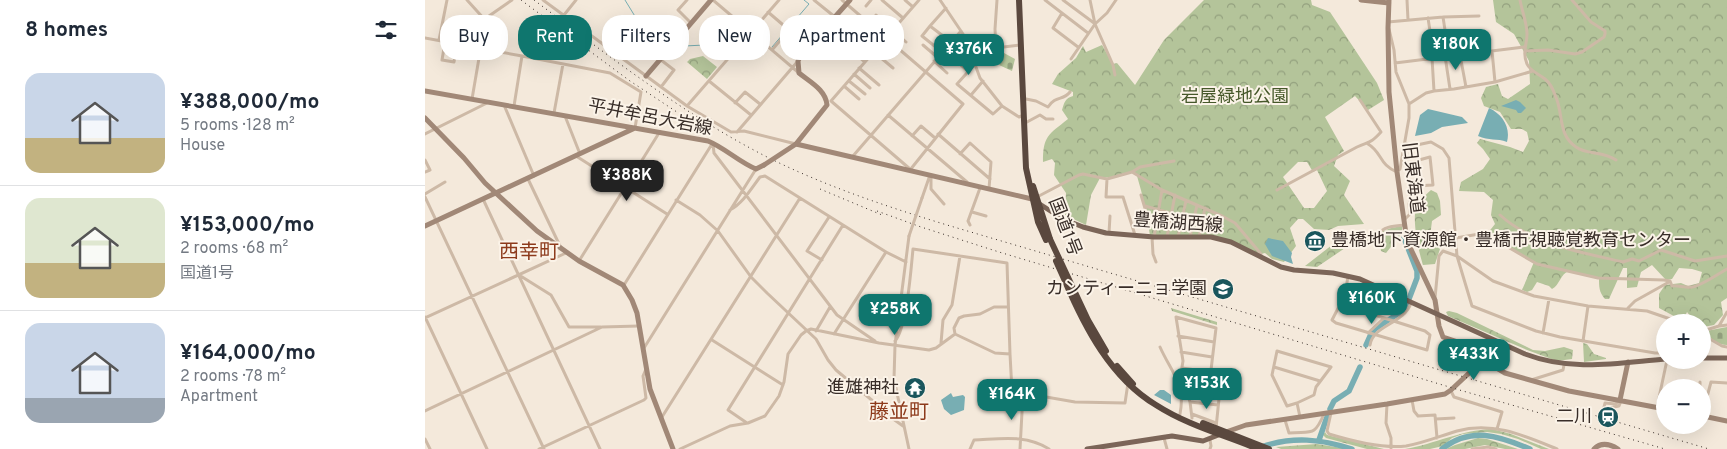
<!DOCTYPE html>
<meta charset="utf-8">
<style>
body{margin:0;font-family:Overpass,"Noto Sans JP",sans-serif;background:#f6f6f7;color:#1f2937;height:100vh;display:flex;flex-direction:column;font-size:19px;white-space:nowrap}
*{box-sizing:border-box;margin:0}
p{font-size:16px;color:#747a83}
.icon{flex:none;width:28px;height:28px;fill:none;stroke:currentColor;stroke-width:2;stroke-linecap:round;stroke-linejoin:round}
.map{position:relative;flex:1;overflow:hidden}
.side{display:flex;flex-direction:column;background:#fff;width:425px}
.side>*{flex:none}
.guide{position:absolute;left:15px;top:15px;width:475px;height:45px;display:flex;gap:10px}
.buttons{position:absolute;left:1231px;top:314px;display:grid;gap:10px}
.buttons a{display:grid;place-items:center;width:55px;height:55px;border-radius:50%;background:#fff;box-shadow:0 5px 20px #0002;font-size:25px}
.price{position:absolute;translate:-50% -42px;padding:0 11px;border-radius:10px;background:#0f766e;color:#fff;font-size:16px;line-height:32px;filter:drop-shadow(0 1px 2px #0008)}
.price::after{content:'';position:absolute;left:50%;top:30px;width:15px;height:11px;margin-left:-8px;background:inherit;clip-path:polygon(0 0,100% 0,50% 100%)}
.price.active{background:#222;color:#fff}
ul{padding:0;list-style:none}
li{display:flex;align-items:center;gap:15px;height:125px;padding:0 25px}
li+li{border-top:1px solid #e0e1e3}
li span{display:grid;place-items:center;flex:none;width:140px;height:100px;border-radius:15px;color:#555}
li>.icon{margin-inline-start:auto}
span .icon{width:60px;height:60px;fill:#fffc;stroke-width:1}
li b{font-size:21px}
h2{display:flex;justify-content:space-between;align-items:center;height:60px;padding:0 25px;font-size:21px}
.tag{padding:0 18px;border-radius:20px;background:#fff;box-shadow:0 5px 20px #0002;font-size:18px;line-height:45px}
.tag.active{background:#0f766e;color:#fff}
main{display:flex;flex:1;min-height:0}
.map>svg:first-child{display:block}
</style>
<main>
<section class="side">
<h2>8 homes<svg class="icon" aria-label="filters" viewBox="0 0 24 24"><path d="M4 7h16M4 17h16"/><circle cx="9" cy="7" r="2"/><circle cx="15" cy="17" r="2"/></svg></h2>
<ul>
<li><span style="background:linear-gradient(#c9d6e8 65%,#c2b280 0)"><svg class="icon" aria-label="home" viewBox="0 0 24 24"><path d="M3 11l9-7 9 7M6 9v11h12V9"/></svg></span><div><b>¥388,000/mo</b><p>5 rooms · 128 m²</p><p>House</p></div></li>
<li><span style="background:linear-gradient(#dfe7d0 65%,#c2b280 0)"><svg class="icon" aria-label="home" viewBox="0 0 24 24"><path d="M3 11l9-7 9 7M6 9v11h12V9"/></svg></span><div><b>¥153,000/mo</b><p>2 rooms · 68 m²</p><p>国道1号</p></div></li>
<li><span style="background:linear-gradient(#c9d6e8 75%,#9aa5b1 0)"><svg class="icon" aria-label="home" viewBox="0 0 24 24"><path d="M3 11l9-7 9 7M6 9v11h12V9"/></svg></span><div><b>¥164,000/mo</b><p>2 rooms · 78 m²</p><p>Apartment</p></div></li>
</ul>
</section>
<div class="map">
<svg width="1302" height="449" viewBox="0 0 1302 449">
<defs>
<pattern id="forest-crowns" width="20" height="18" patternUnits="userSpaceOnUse" patternTransform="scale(1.25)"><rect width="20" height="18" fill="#b4c49a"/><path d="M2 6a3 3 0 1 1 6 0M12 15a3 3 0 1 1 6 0" fill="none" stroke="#93a07e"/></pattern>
<pattern id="cemetery-stones" width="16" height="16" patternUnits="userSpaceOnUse" patternTransform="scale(1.25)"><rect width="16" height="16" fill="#b4c49a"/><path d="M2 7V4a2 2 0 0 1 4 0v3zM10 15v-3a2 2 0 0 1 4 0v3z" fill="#93a07e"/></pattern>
</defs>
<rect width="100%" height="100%" fill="#f4e9db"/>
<!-- forest -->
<path fill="url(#forest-crowns)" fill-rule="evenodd" d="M779 0H886L887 5 905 12 952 83 959 100 943 110 930 96 900 117 919 151 913 155 909 166 925 181 919 195 939 224 913 226 904 230 889 229 878 219H873L865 228 871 246 859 262 847 259 840 253 832 255 806 242 786 237 725 236C722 215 718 196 712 176L707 172 688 177 675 178 666 195 661 225 640 215 641 193 629 175 630 163 627 159 618 162C618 136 623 135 643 119L637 110C639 103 640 98 648 96V92L627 84 633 74 651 58 658 46 661 52 677 45 688 64 692 63 710 85 739 40ZM873 162H882L888 172 892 170 902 191 889 208H879L858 177Z
M1068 0H1302V298L1296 302 1298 315 1289 325 1278 327V322H1270L1262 312 1260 316 1262 320 1258 321 1234 308V294L1240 285 1256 283 1263 286 1274 283 1277 272 1267 269 1254 268 1247 279 1241 280 1227 265 1216 272 1212 287 1202 288V268H1198L1184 299H1180C1174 292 1174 287 1174 278L1144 271C1135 274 1135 285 1127 289L1124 286 1112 282 1107 290 1102 292 1097 290 1109 262 1062 234 1070 224 1066 215 1068 200 1059 192 1034 191 1036 182 1058 169 1065 159 1058 149 1052 143 1055 139 1085 147 1098 152 1104 141 1102 132 1097 129H1086L1075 112 1059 106 1056 98 1061 87 1073 84 1077 96 1083 99 1105 84 1104 61 1089 34 1071 22Z
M278 56 292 67 282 79 262 62 265 59Z
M1006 190 1012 193 1015 201 1016 215 1007 221 1005 237 1014 241 1015 249 1010 264 998 265C994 253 987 221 991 209 994 201 999 196 1006 190Z
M977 226V233L961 253 956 251 955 245 930 243 923 246 892 267 880 266 916 238 943 237 966 228Z
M746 308 792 322V325L747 311Z
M1024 311 1032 313 1108 350 1120 351 1139 347 1148 350 1147 359 1132 361 1102 350 1023 316 1021 312Z
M1158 343 1162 344 1169 354 1181 358V359L1159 362Z
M1067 429 1086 434 1124 449H1116L1093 439 1076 434 1062 432 1038 434 1027 438 1018 446 1005 449H980C1010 444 1036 430 1067 429Z
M900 432 902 435 959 449H942L901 438 898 435Z
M1053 438 1062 439 1093 449H1080L1060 445 1040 449H1021L1030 445Z
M892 444 923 449H856L851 447Z"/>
<!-- cemetery -->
<path fill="url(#cemetery-stones)" d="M579 53 590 59 587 71 574 65Z
M1302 327V345C1294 345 1284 339 1281 331Z"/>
<!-- water -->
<path fill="#78aeb3" d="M1091 100 1095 102 1101 108 1096 113H1093L1091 110 1076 106Z
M1064 108C1077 114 1086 127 1082 142 1072 138 1064 141 1053 136Z
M1003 109 1037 117 1043 123 1017 127 1006 133 990 136 995 115Z
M843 238 858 241 867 253 866 257 868 264 847 256 840 244Z
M735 390H739L746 395V404L729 395Z
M526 393 528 397 538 395 540 397 539 410 526 415 519 409 516 400Z"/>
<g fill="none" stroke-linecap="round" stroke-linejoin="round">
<!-- stream -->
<path stroke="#78aeb3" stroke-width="1" d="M200 0 219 31 247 42
M251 43 259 46 280 45 306 16
M347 47 384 4 379 0"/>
<!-- river -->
<path stroke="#78aeb3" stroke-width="5.5" d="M941 345 945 336 950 329 977 311 984 299 992 278V271L979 238
M905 409 909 401 924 391 935 367
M894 440 903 414
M836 447C868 436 896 439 927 449
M1017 449C1046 426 1074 436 1105 449"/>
<!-- street -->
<path stroke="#cdb9a6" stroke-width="3" d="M42 0 61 21
M118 0 262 106 306 132 319 131 371 144
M262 0 253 10 266 23
M288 0 374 73
M389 0 410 17
M417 0 538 104 485 170
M457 0 478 18
M480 0 488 7
M515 0 540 37 555 78 577 106 594 117 599 115
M620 0 663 33
M638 0 669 23
M665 0 670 24 688 65 690 75
M982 0 983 20
M1095 0C1097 11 1102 23 1102 34 1102 45 1097 52 1102 64 1105 71 1114 74 1120 79 1125 83 1128 89 1130 95 1139 113 1132 134 1151 147 1162 155 1178 151 1191 160
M441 6 446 0
M521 8 505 26 526 42
M343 12 364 30 347 50
M637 13 628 28 653 47
M139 15 151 0
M451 15 481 42
M1018 17 1024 56
M1003 18 1009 57
M963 22 1018 17 1054 16
M505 26 497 36 517 52
M433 35 450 50
M0 38 97 56
M14 40 22 0
M427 41 445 56
M20 42 17 60 29 62 32 44
M30 44 33 26
M420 45 440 62
M498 45 512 57
M571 48 570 29 572 0
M562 49 595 45
M519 50 544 72
M1067 51 1070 82
M1100 51 1123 50 1150 54 1157 52 1179 37 1180 34V31L1166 22 1147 0
M449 52 468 68
M1035 55 1041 87
M1020 56 1025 89
M1007 58 1009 91
M646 59 670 24 682 13 691 0
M236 60 249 70 236 87
M509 61 522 73
M970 63 1099 47
M550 64 532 84 568 114 577 106
M434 68 454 85
M429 74 445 88
M284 81 326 115
M424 81 440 94
M419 86 434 99
M546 95 558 81
M47 99 60 23 64 16 87 0
M601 99 611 101 623 107C631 95 638 101 645 92
M406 101 494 0
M406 101 485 169
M310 103 320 92 335 104
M984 104 1001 93 1009 91 1029 89 1070 82 1108 71
M79 105 109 176
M89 106 97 56 185 73 216 92 210 128
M262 106 354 0
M129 113 138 64
M463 115 542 182
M140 116 155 154
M602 122 615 115 621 119H628
M312 132 373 61
M0 134 62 103
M513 134 565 179
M487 136 496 126 510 138
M980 143 987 146 1006 142 1018 149 1024 158 1032 256 1047 306 1111 331 1135 337 1230 353H1240
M288 144 289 153 412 315 450 341
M943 144C957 152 954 165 972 172L975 169 984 118V104L971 72 969 50 964 29
M535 154 545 143 566 162 564 189
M151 156 242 214
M428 156 536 31
M0 160 5 170 0 172
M749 161 715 167 707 172 737 190 797 216 810 223 836 254 835 256
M506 176V189L519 204
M103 179 135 246
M682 179 681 197H698L710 235
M852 190 932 147C945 141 945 144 956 132L935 100
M0 194 20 182
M716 195 722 215
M0 197 119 449
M612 197 654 175 658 174 682 179 707 172
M497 198 505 175
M58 199 175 449
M251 200 275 215 293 231 326 277 342 293 391 339 403 360 411 370 455 407 464 416 478 426
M720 206 777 222
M305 210C318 203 326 189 335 177L340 176 461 252 481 262
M547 212 561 216
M1075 215C1108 245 1156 252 1198 262L1207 259 1214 261 1236 250 1270 261 1302 256
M979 220 985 214 984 204 990 187V186L994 171V160L1005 157 1008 185 990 186
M545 225 543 221 555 188
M684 233 685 216
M948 235H952C959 226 969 226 980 225
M727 237 728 254 731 262
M729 237 737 190
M742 237 750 195
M753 237 761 201
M765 237 772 205
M774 237 780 208
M1031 238 1060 233 1071 240 1112 264 1173 278 1239 280 1245 281 1247 286C1253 285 1260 288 1267 287 1274 287 1295 273 1302 269
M397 260 382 251 404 217
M154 261 234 133
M94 275 126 295 144 327H176
M199 285 287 144
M1010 298 1014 256 1018 251 1032 256 1068 281 1109 296 1163 306 1222 311 1254 322
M915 304 1000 331 1005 335 1002 350 911 323 907 320 920 295 923 276
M1203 308 1210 301 1244 282
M0 317 62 449
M0 318 141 253
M1295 326 1302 325
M391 331 405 307
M1278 331 1294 326 1302 312
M943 333 959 318
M1118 333 1124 299
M409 334 461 252
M530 334 529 328 534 318 539 316 555 314 569 307H583
M1278 335 1297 346 1302 347
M753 336 789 342
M287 340 358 385
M470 341C482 327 486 269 488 249L582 263 585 354
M1158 341 1163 306
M516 343 518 320 527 305 535 256
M945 345C948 325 979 324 986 303
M735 347C746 372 761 384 755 414
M219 348 331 169
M756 352 787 357
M849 367 895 381
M757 368 785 372
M1106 380 1138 370 1139 365
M760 384 795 389 791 428
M1275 388V382
M1026 391 1029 397 1077 412 1072 429
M987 400 989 411 993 416 1010 415 1012 438
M1194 400 1191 404 1180 403 1179 407 1184 408 1194 406 1196 401
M765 402 793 405
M872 403 889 395 891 387 906 367 852 351 847 375 862 406 872 403 875 417
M962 404 961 423 966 438V448
M1232 407 1242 360
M0 411 177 327 214 326
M1278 412 1286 382 1302 383
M906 413 902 431 904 434C927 441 957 449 981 446 999 443 1015 436 1032 431 1068 421 1100 436 1132 449
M767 414 791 423
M237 417 375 198
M767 418 765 402 756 373 758 361 751 317 791 328 784 387
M1011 419 1029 418
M860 420 864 433C887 431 889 437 899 414
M322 423 303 410 418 225
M739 438 742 449
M0 439 5 449
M785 440 786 446 785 449
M114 449 219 400 221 398 218 376 221 369
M255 449 305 426 323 423 340 416 354 396 359 382 363 354 376 335 381 331 386 329 454 343 504 350 511 348 530 334 570 353 585 354 587 391 650 402 700 403 703 383
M484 449 469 379 470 345 484 236
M545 449 549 440C575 439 601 434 624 449
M595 449 598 394
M1047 449 1063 447 1071 449"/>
<!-- secondary -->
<path stroke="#a18877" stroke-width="5" d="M936 0 964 3
M964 0 963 28 964 92 972 172 982 241 1010 300 1014 326 1018 337 1042 345 1070 367 1080 373 1144 391 1240 409
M221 76 286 0
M0 91 283 141C300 148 314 162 331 169L339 165
M0 118 39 158 60 183 112 231 154 261 198 285 207 300 212 313 225 389 248 449
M371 144 607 199
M371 144 402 105C401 90 385 82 374 73L373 61 376 55 425 0
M0 226 210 128
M1195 400 1203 362
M1278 416 1302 421
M801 432 821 425 962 404 1020 394 1026 390 1059 359
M1169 449C1176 442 1185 444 1193 449"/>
<!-- primary -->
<path stroke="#7b6558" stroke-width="5" d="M613 203 638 219 658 227 681 233 729 237H786L806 242 856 267 869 270 908 273 935 279 1100 354C1147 372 1192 363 1240 359
M1278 358H1302
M662 449 747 436 778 441 796 434"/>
<!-- highway -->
<path stroke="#5a483e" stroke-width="6" d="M594 0 601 168 613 222 621 240
M608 186 625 239
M640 281C660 328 686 378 731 405 762 425 799 435 833 449
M692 366 708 384
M778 423 844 449"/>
<!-- rail -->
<path stroke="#382d28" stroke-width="1" stroke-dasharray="1 4" stroke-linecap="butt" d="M96 0 205 81 267 122
M109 0C184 56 258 114 342 157 400 186 460 206 522 225L1284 449
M395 189 457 215
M452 211 496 227 574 252 1031 389 1240 449"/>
<!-- street-bridge -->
<path stroke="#cdb9a6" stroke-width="3" d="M484 236 497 198"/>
<!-- secondary-bridge -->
<path stroke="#a18877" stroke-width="5" d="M339 165 371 144"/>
<!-- highway-bridge -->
<path stroke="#5a483e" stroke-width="6" d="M625 239 663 320 681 351
M631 261 640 281"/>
</g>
<!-- icons -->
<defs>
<g id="museum-disc" transform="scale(1.125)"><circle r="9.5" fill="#1a565d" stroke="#fbf3e8"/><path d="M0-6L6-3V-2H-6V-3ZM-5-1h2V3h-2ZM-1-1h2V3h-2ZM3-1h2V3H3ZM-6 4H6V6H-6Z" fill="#fff"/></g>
<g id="school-disc" transform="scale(1.125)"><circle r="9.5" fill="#1a565d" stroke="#fbf3e8"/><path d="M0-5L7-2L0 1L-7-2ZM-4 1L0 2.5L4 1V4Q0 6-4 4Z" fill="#fff"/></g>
<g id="temple-disc" transform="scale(1.125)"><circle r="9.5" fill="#1a565d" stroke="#fbf3e8"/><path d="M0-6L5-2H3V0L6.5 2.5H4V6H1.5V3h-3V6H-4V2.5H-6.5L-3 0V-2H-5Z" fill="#fff"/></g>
<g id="station-disc" transform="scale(1.125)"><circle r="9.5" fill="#1a565d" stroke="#fbf3e8"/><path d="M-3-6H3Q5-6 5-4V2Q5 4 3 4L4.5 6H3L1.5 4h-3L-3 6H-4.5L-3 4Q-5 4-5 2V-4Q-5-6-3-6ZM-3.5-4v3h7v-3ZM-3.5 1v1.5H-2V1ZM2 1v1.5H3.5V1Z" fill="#fff"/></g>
</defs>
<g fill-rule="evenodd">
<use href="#museum-disc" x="890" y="241"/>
<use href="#school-disc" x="798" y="289"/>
<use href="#temple-disc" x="490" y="388"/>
<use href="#station-disc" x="1183" y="417"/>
</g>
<g text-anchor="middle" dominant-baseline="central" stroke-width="4" stroke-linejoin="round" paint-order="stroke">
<!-- park labels -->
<g font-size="18" fill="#46582a" stroke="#fbf3e8">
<text x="810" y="97">岩屋緑地公園</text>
</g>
<!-- street labels -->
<g font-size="18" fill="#382d28" stroke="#fbf3e8">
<text transform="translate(225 118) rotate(11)">平井牟呂大岩線</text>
<text transform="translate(987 178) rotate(83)">旧東海道</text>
<text transform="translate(753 224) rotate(4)">豊橋湖西線</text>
<text transform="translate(639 227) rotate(69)">国道1号</text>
</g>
<!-- poi labels -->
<g font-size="18" fill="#382d28" stroke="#fbf3e8" text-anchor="end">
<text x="906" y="241" text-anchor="start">豊橋地下資源館・豊橋市視聴覚教育センター</text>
<text x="782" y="289">カンティーニョ学園</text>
<text x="474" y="388">進雄神社</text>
<text x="1167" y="417">二川</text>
</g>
<!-- quarter labels -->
<g font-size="20" fill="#8d3a1b" stroke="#fbf3e8">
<text x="104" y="253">西幸町</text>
<text x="474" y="413">藤並町</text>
</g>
</g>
</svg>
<div class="buttons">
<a>+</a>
<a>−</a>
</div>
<b class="price" style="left:1031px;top:71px">¥180K</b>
<b class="price" style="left:544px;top:76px">¥376K</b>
<b class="price active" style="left:202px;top:202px">¥388K</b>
<b class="price" style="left:947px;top:325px">¥160K</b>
<b class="price" style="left:470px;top:336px">¥258K</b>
<b class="price" style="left:1049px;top:381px">¥433K</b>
<b class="price" style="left:782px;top:410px">¥153K</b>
<b class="price" style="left:587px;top:421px">¥164K</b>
<div class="guide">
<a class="tag">Buy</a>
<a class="tag active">Rent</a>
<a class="tag">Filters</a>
<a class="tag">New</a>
<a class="tag">Apartment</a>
</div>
</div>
</main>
